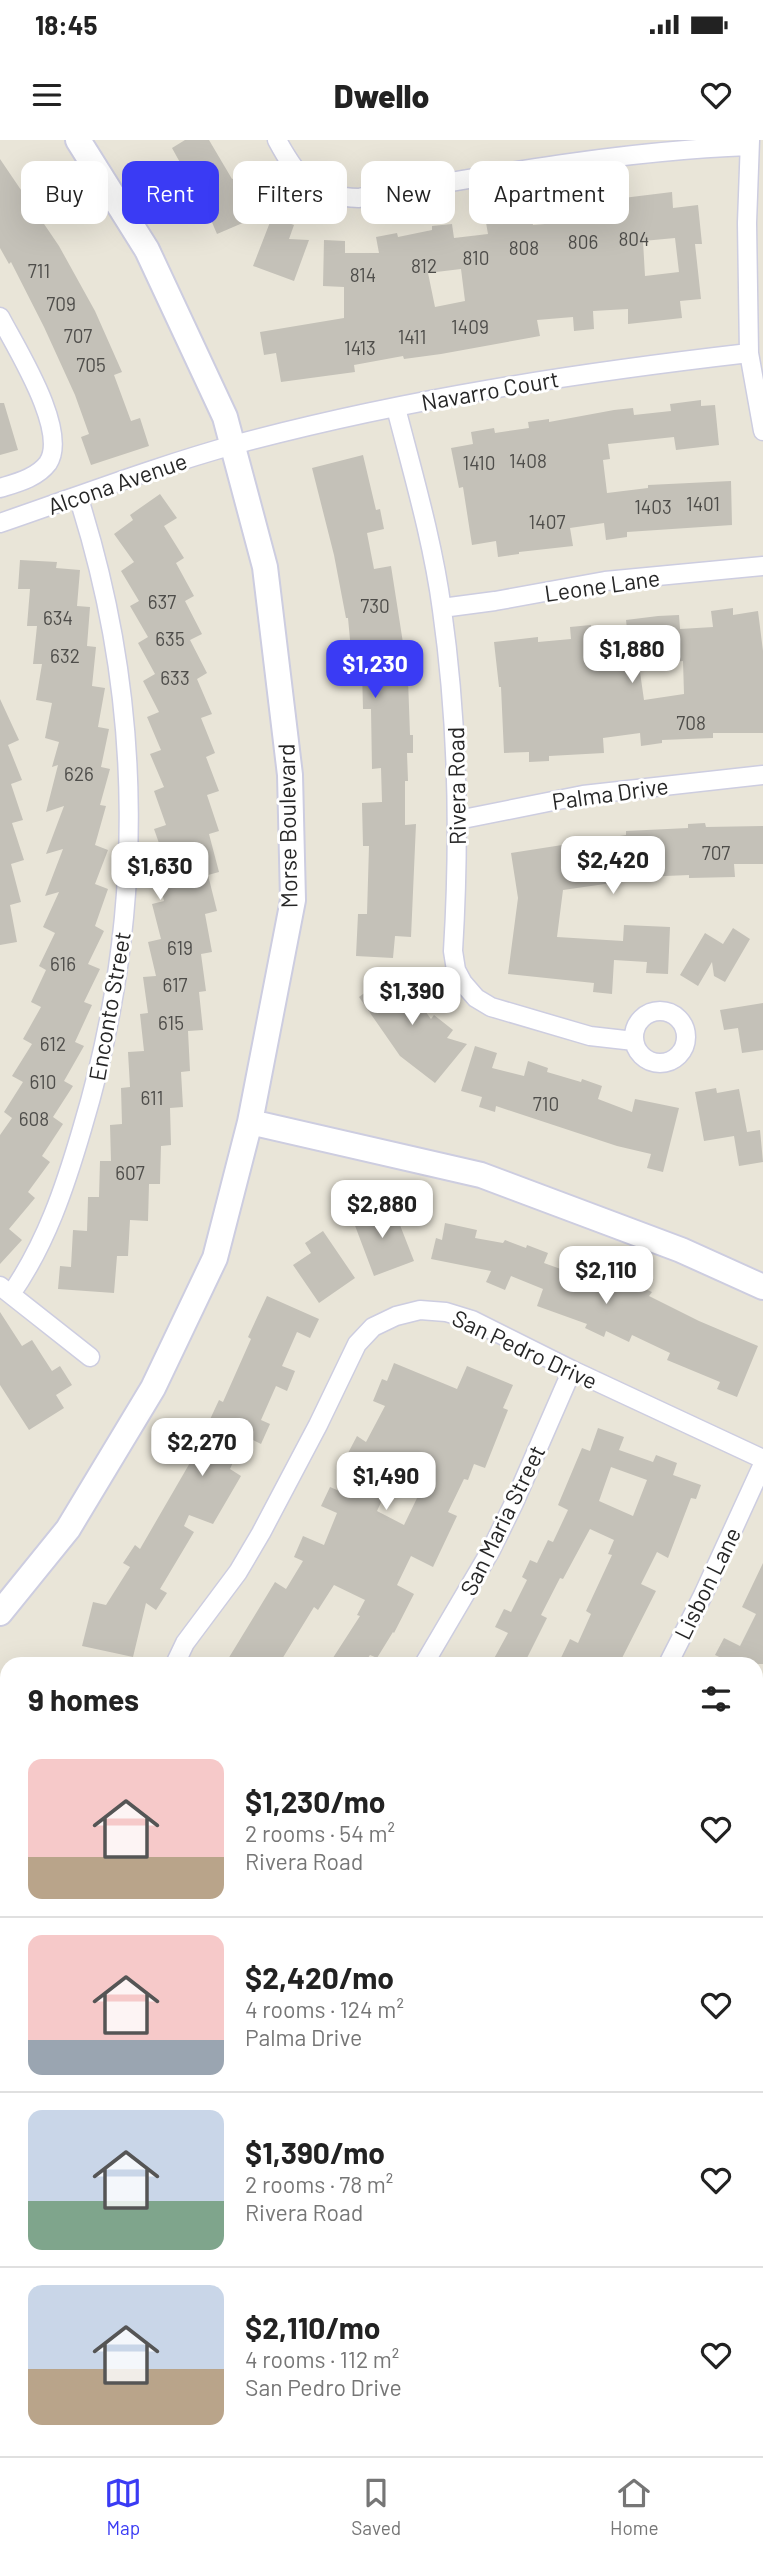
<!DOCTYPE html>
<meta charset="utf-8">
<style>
body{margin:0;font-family:Barlow,sans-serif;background:#f6f6f6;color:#222;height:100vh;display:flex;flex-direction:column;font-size:26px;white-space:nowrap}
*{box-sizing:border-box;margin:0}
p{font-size:23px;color:#767676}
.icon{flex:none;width:38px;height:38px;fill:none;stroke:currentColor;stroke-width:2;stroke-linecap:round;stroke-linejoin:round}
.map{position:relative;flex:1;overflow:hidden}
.panel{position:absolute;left:0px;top:1517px;width:763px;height:800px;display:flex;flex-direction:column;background:#fff;border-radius:21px 21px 0 0;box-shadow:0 7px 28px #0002}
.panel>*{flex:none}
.banner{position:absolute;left:21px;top:21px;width:721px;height:63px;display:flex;gap:14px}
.price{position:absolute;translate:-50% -60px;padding:0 16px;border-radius:14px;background:#fff;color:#222;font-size:23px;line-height:46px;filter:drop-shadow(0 2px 4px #0008)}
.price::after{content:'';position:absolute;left:50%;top:42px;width:21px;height:16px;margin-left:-10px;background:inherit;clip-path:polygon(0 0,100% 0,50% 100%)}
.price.on{background:#3a3bf4;color:#fff}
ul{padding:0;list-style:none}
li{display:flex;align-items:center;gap:21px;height:175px;padding:0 28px}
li+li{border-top:2px solid #e0e0e0}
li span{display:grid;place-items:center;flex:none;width:196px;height:140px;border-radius:14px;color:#555}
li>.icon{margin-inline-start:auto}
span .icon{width:84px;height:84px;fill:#fffc;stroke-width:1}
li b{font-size:30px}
h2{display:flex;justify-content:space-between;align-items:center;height:84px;padding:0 28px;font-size:30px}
.pill{padding:0 24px;border-radius:14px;background:#fff;box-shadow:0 7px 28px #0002;font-size:24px;line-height:63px}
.pill.on{background:#3a3bf4;color:#fff}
.status{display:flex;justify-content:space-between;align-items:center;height:49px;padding:0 35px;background:#fff;direction:ltr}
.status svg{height:19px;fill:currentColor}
header{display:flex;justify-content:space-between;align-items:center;height:91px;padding:0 28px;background:#fff;font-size:32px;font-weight:800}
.dock{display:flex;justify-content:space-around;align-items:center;height:98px;border-top:2px solid #e0e0e0;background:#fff;font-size:19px;color:#767676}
.dock a{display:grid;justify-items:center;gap:4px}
.dock .on{color:#3a3bf4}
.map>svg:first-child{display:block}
</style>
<div class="status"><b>18:45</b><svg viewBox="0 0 49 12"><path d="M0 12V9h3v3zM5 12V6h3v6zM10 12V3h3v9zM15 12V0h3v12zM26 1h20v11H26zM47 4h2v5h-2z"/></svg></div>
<header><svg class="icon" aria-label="menu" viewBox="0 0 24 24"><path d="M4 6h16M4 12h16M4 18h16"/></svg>Dwello<svg class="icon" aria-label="heart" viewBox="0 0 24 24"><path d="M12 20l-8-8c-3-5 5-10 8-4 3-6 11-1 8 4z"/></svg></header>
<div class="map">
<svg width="763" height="2316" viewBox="0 0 763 2316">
<rect width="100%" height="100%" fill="#e9e5d8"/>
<!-- green -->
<path fill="#a1df95" d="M0 2291 7 2292V2310H43L44 2316H0Z"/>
<!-- building -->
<path fill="#c4c1b8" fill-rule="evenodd" d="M185 0H209L232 39 249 32 266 73 217 94 196 45 193 46 172 8Z
M0 19 59 106 95 171 122 232 114 235 131 281 140 278 149 306 91 325 81 297 89 294 75 255 44 187 11 122 9 124 0 108Z
M672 52 673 68 698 65 702 104H695L701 159 680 161 682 178 628 184V169L593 171 594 189 574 191 573 177 537 180 540 196 441 214 404 219 403 216 354 225 355 232 281 242 276 213 264 215 260 192 344 178V147L323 146 324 100 345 101V113H379L376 97 397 93 398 97 432 90V86L452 84 454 98 488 94 485 77 506 73 507 79 531 75 533 85 568 82 566 65ZM675 98 679 132 645 136 643 101ZM461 129 465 161 435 167 428 133Z
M272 77 294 85 289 99 309 100 294 141 253 126Z
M701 260V266L715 265 719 305 676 310 674 297 608 304 610 319 603 320 607 353 648 348V345L731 341 732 385 627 392V397L606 400 604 383 570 388 573 406 519 412V414L498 417 496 401 472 405 463 347 459 348 451 308 473 304 471 292 494 288 495 293 529 288 528 282 549 279V282L614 270 633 268 634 275 671 271 670 264Z
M0 263H4L18 310 0 315Z
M363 315 376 370 380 369 384 389 367 393 374 429 391 426 403 503 393 504 396 539H408L410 595H413V613H407L408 641H405V685L416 684 411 797 395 796 393 818 356 816 358 774H367L369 706H363L362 663 382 662 381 628 372 629 371 569H363L362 531 353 532 348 478H346L334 415 312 328Z
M160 354 177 378 164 386 184 418 176 423 194 456 185 461 202 494 190 500 207 533 197 539 212 574 201 578 215 613 206 617 219 651 207 655 219 691 209 694 219 732 208 735 217 771 205 774 212 812 201 814 206 851 199 852 203 890 188 891 190 931 181 932 183 967 170 968 171 1005 161 1006 160 1044H149L148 1081 130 1080 128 1116H117L114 1153 58 1149 60 1126 71 1127 73 1090 87 1091 88 1057H99L100 1021H111L110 985 122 984 121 948 130 947 128 912 144 911 140 874 148 873 143 837 156 836 148 802 161 799 152 764 164 761 155 726 166 723 154 689 166 685 154 651 164 647 150 614 161 610 147 577 159 572 143 541 155 534 138 503 148 497 130 466 139 461 121 431 134 422 114 394 133 380 130 375Z
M20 420 57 422 56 428 80 430 77 466 90 467 87 506 96 507 92 546 105 548 98 587 109 589 101 627 110 629 100 665 106 666 95 705 108 710 95 744 108 749 95 786 104 791 88 824 100 829 84 862 92 865 75 902 84 906 64 941 73 946 53 977 63 984 42 1016 50 1022 28 1052 35 1058 9 1089 22 1100 0 1124V995L12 978 4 972 23 942 12 936 32 904 23 899 41 867 31 862 46 830 39 826 55 793 43 787 59 752 45 756 63 709 46 714 64 666 46 672 58 625 52 627 59 602 45 598 52 563 36 560 42 524H33L37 486H27L30 449H18Z
M733 468V475L758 471 763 511V593H713V598L662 600V603L641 606 640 593 603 598 604 613 549 616V621L529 622V612L504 613 501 547H499L494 502 538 497V502L571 499 570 487 591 485 593 500 628 497 626 480 658 476 679 475 680 489 713 487 711 471ZM683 521 684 554 644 560 639 525Z
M0 559 19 600 8 605 22 640 11 644 23 680 12 683 24 720 11 724 21 762 10 765 17 802 0 805Z
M705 683 706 687 763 686V724H734L735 737 689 738V735L619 738V742L563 750 557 797 623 801 624 785 670 787 668 834 646 833 647 822 614 820 612 854 593 852 594 843 508 834 518 758 511 713 626 695V691L688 688V684Z
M733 788 750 799 725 842 714 836 712 822 698 846 680 835 705 793 723 804Z
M395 830 431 879 434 875 453 890 447 898 467 904 435 943 400 916 359 857Z
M763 863V910L742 913 738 888 724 890 720 870Z
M475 906 497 913 492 928 524 936 528 921 548 928 547 932 581 942 582 939 602 946 598 959 632 972 635 959 679 968 663 1032 647 1028 651 1014 617 1006 496 966 495 972 479 967 482 957 461 951Z
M716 948 717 953 739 949 747 992 760 990 763 1022 739 1026 734 996 704 1001 695 952Z
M381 1064 388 1083 398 1080 414 1121 374 1136 351 1075Z
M445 1083 477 1090 475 1098 503 1103 505 1100 526 1108 527 1105 548 1113 544 1123 605 1145 610 1133 652 1152 649 1156 699 1181 758 1206 737 1257 717 1249 720 1242 667 1220 670 1213 632 1195 629 1202 606 1191 604 1197 585 1188 587 1184 537 1166 543 1149 511 1136 505 1150 486 1142 491 1131 431 1119 436 1098 442 1100Z
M323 1091 355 1138 319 1163 293 1125 311 1113 305 1103Z
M267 1156 319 1179 310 1198 297 1192 282 1226 295 1231 287 1251 276 1246 261 1280 270 1284 261 1304 245 1296 230 1329 241 1336 213 1384 189 1375 184 1386 194 1392 160 1449 167 1453 156 1470 146 1463 133 1517 82 1506 93 1462 106 1465 130 1427 123 1423 135 1405 140 1409 202 1302 200 1301 219 1260 223 1262 251 1199 248 1197Z
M0 1172 22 1206 32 1200 52 1231 60 1226 72 1245 56 1255 64 1268 29 1290 0 1245Z
M394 1223 457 1249 467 1226 513 1245 503 1268 508 1270 485 1328 474 1324 468 1340 464 1339 448 1372 457 1376 433 1427 411 1416 397 1445 414 1454 394 1493 393 1492 377 1518 370 1515 364 1524H329L360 1476 357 1475 365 1460 334 1445 318 1470 314 1467 279 1524H225L275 1442 286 1449 303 1421 294 1417 303 1396 324 1405 337 1373 321 1366 330 1347 346 1354 361 1322 347 1315 357 1296 366 1302 385 1266 373 1261 382 1239 387 1241ZM390 1343 418 1356 404 1385 377 1371Z
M598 1288 624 1297 619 1310 653 1322 656 1315 677 1323 673 1335 701 1345 696 1359 691 1358 668 1418 657 1412 641 1444 656 1451 619 1524H558L570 1499 578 1503 591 1474 586 1471 612 1415 608 1414 614 1400 590 1389 563 1439 560 1438 541 1475 547 1478 524 1524H491L508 1493 495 1487 504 1469 511 1472 527 1440 522 1437 530 1420 537 1423 548 1400 553 1402 568 1370 558 1365 582 1308 590 1311ZM611 1327 647 1340 633 1376 599 1361Z
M763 1423V1524H734L715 1515 724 1498 740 1506 756 1474 742 1467Z"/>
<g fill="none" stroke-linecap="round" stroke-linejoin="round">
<!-- street casing -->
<g stroke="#cdcde0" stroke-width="21">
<path id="street" d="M277 0C298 39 313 57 359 58 488 35 619 11 749 6
M750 0 747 83 749 213 763 291
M0 177C16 208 69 291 48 323 37 338 16 343 0 348
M396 268C413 334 433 402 442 470 458 583 460 697 453 811L456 830 463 843 476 858 491 867 590 896 634 901
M0 383C79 356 157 326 237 304 405 259 576 233 749 213
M442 468 495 461 605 441 763 426
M458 680 583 655 763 635
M634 897a26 26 0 1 1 52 0a26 26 0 1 1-52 0Z
M0 1146 90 1217
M11 1154C46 1104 65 1047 82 989 145 780 145 565 78 356
M175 1524 185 1503 238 1432 261 1393 318 1285 357 1204 373 1187 396 1176 420 1170 446 1172 472 1180 572 1230 763 1319
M424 1524 491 1410 514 1363 572 1230
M668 1524 703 1455 763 1324
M756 2031 763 2038
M0 2095 7 2101
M218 2310 221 2316
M351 2310 355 2316
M307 2316 311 2310"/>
</g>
<!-- secondary casing -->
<g stroke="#cdcde0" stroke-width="28">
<path id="secondary" d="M250 982 481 1035 681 1110 763 1147
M0 1473 68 1389 153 1248 215 1118 250 982 293 760 290 635 265 427 225 277 147 110 78 0"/>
</g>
<!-- street -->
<use href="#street" stroke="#fff" stroke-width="18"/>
<!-- secondary -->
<use href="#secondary" stroke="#fff" stroke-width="24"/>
</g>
<g text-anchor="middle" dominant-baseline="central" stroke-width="6" stroke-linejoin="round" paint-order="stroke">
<!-- number labels -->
<g font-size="19" fill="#4e4d4a">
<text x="634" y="98">804</text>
<text x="583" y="101">806</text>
<text x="524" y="107">808</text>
<text x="476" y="117">810</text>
<text x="424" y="125">812</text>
<text x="39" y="130">711</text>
<text x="363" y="134">814</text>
<text x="61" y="163">709</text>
<text x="470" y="186">1409</text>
<text x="78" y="195">707</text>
<text x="412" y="196">1411</text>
<text x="360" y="207">1413</text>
<text x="91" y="224">705</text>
<text x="528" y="320">1408</text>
<text x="479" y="322">1410</text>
<text x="703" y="363">1401</text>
<text x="653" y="366">1403</text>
<text x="547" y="381">1407</text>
<text x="162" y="461">637</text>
<text x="375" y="465">730</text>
<text x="58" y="477">634</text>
<text x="170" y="498">635</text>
<text x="65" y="515">632</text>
<text x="175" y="537">633</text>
<text x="691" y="582">708</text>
<text x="79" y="633">626</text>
<text x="716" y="712">707</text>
<text x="180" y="807">619</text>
<text x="63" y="823">616</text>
<text x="175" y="844">617</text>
<text x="171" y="882">615</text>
<text x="53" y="903">612</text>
<text x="43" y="941">610</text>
<text x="152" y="957">611</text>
<text x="546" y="963">710</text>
<text x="34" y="978">608</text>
<text x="130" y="1032">607</text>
</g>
<!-- street labels -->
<g font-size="23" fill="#262626" stroke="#fff">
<text transform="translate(490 250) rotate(-10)">Navarro Court</text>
<text transform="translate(117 343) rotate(-19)">Alcona Avenue</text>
<text transform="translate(602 445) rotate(-8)">Leone Lane</text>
<text transform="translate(456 646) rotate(-91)">Rivera Road</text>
<text transform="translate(610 653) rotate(-8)">Palma Drive</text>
<text transform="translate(287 686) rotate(-91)">Morse Boulevard</text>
<text transform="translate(109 866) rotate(-80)">Enconto Street</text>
<text transform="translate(525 1209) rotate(25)">San Pedro Drive</text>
<text transform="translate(502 1380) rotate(-64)">San Maria Street</text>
<text transform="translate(707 1443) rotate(-64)">Lisbon Lane</text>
</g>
</g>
</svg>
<b class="price" style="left:632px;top:545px">$1,880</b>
<b class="price on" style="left:375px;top:560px">$1,230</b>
<b class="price" style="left:613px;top:756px">$2,420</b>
<b class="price" style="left:160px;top:762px">$1,630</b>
<b class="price" style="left:412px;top:887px">$1,390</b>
<b class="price" style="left:382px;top:1100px">$2,880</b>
<b class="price" style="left:606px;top:1166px">$2,110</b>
<b class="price" style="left:202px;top:1338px">$2,270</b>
<b class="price" style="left:386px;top:1372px">$1,490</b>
<div class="banner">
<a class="pill">Buy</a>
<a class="pill on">Rent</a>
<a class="pill">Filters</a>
<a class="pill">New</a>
<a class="pill">Apartment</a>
</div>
<section class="panel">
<h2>9 homes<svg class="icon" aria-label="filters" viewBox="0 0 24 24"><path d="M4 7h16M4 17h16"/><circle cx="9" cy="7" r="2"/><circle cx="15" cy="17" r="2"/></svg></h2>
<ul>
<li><span style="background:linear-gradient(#f6c9c9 70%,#b9a48a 0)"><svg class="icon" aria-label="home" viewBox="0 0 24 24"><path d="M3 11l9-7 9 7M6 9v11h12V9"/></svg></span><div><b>$1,230/mo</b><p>2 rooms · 54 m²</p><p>Rivera Road</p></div><svg class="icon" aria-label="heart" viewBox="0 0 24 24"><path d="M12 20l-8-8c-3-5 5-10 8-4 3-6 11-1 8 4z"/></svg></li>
<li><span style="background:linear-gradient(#f6c9c9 75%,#9aa5b1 0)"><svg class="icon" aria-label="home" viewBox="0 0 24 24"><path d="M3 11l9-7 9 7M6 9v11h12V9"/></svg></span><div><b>$2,420/mo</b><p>4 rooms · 124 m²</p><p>Palma Drive</p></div><svg class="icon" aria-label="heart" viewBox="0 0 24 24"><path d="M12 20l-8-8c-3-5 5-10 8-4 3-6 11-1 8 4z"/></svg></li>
<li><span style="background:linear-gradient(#c9d6e8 65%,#7fa58c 0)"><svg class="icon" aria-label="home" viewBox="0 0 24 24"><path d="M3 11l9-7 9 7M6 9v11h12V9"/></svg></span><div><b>$1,390/mo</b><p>2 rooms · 78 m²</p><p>Rivera Road</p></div><svg class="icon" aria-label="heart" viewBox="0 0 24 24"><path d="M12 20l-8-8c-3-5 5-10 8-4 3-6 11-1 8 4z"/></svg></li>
<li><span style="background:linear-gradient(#c9d6e8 60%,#b9a48a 0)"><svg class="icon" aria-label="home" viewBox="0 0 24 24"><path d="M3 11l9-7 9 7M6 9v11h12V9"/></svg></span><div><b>$2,110/mo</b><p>4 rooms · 112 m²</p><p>San Pedro Drive</p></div><svg class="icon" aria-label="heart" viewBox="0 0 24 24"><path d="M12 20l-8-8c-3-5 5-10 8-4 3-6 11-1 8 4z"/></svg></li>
</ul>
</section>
</div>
<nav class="dock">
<a class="on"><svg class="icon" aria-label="map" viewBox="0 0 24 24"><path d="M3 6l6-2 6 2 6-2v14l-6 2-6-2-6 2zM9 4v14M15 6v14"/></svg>Map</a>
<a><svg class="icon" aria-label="saved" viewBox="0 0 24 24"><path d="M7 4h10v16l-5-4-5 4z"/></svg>Saved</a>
<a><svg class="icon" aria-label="home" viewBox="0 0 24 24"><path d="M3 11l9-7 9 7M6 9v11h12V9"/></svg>Home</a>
</nav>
